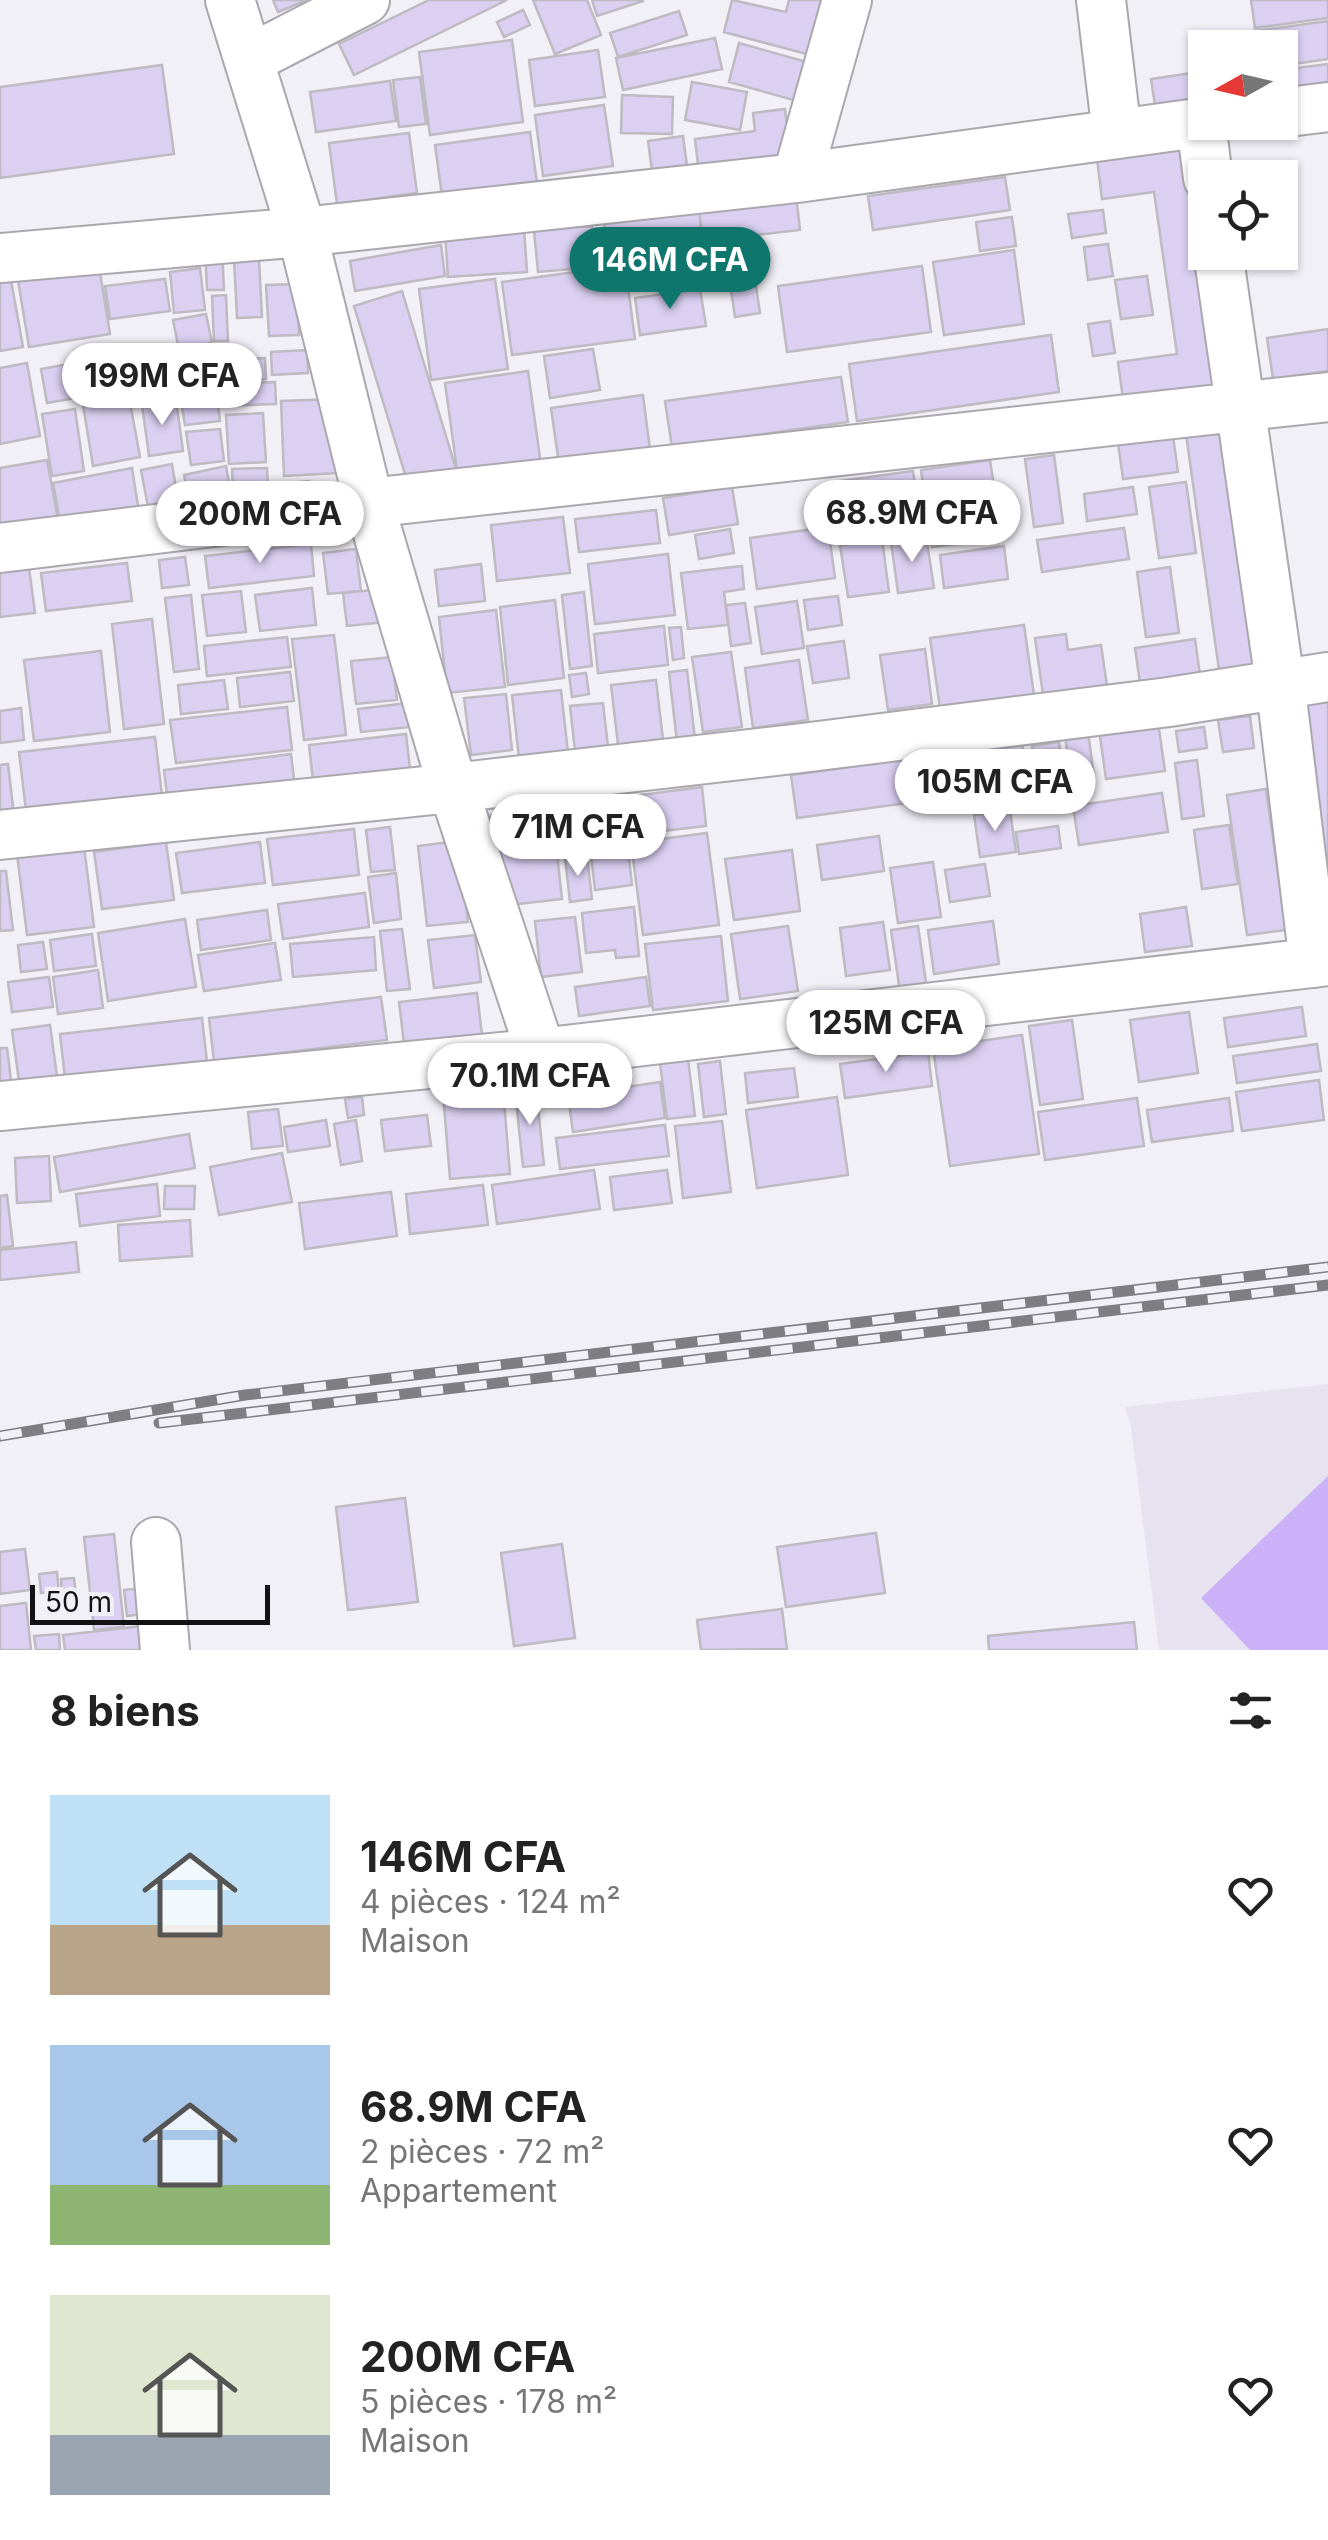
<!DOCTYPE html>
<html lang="fr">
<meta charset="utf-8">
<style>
body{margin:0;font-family:Inter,sans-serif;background:#f6f6f6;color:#222;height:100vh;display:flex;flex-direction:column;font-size:38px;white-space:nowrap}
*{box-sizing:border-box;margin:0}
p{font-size:32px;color:#767676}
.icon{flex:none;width:55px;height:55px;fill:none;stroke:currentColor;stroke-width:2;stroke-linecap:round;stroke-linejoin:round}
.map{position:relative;height:1650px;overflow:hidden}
.side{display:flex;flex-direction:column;background:#fff;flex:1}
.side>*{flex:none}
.needle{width:65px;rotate:262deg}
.fabs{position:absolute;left:1188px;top:30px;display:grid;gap:20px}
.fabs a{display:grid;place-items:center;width:110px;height:110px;border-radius:0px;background:#fff;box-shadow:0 2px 8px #0004;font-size:50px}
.scale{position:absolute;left:30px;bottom:25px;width:240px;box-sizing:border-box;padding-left:10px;border:5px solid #121214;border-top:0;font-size:28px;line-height:35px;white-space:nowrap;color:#121214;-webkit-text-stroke:8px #f2f0f7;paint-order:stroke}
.price{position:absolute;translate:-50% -85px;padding:0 22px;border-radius:35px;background:#fff;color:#222;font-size:32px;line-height:65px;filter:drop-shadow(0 2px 5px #0008)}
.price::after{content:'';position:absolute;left:50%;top:60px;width:30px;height:22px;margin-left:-15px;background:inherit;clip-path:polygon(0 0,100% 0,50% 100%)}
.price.selected{background:#0f766e;color:#fff}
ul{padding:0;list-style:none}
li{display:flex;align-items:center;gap:30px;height:250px;padding:0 50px}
li span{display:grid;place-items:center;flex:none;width:280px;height:200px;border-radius:0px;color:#555}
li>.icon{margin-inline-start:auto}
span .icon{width:120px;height:120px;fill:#fffc;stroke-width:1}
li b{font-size:42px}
h2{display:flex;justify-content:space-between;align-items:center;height:120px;padding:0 50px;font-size:42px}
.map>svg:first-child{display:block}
</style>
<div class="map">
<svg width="1328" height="1650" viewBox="0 0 1328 1650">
<rect width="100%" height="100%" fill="#f2f0f7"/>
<!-- built -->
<path fill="#e6e2f0" d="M1328 1384V1650H1159L1131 1427 1125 1407Z"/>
<!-- green -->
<path fill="#cab1f8" d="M1328 1476V1650H1250L1201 1598Z"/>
<!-- building -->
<path fill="#dbd0f2" stroke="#bdbac1" stroke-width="2.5" d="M273 0H307L278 12Z
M429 0H507L354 75 339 44Z
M533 0H587L601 35 555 54Z
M592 0H643V1L597 16Z
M732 0 786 12 789 0H829L814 56 724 32Z
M1251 0H1328V18L1255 28Z
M523 10 530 25 504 37 497 22Z
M679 11 687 35 618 57 610 33Z
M1328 21V59L1280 66V48H1258L1255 31Z
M715 38 722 69 623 90 616 58Z
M512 40 523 122 430 135 419 52Z
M739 43 807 62 797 101 729 82Z
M598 50 605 97 535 106 529 60Z
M1328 64V99L1280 105V70Z
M162 65 174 154 0 178V87Z
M1205 71V112L1157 118 1151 79Z
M420 77 426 124 399 127 393 80Z
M390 81 396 121 316 132 310 92Z
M692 82 747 92 740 130 685 120Z
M622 95 673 97 672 134 621 133Z
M604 105 613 166 543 176 535 115Z
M785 109 791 163 699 173 695 139 755 131 753 113Z
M530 132 537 183 442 196 435 145Z
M409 133 417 193 337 204 329 143Z
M683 136 688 173 653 178 648 141Z
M1191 146 1227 399 1125 414 1118 362 1177 354 1154 192 1102 199 1097 159Z
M1005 177 1010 210 873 230 868 196Z
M796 195 800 230 702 241 699 206Z
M699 206 702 241 608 254 603 218Z
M1103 210 1106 233 1072 238 1068 214Z
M1012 217 1016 246 980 251 976 222Z
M592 226 595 267 538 272 534 231Z
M524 228 527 272 448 277 445 233Z
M1108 244 1113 276 1088 280 1084 247Z
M441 245 445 276 355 291 350 261Z
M222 246 224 290H207L205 247Z
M1014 250 1024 324 944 335 933 262Z
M688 253 692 281 670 284 666 256Z
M97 254 110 334 29 347 16 268Z
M259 258 262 317 237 318 234 259Z
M625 265 635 339 512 355 502 282Z
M922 266 931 332 787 352 778 286Z
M200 268 205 310 174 313 170 272Z
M9 269 23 347 0 351V271Z
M1147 276 1153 315 1121 319 1115 280Z
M165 279 170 311 110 319 105 286Z
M495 279 508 369 431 380 419 289Z
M755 279 760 313 735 317 730 283Z
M297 284 299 335 269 336 266 285Z
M700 289 706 326 640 335 635 298Z
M402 291 456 469 408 484 354 306Z
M226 295 228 341H214L212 296Z
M206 314 212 343 179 350 173 320Z
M1110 321 1115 353 1093 356 1088 324Z
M1328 329V371L1273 379 1267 338Z
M1051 335 1059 392 857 421 849 364Z
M593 349 600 390 550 398 544 356Z
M208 350 213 384 140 396 135 362Z
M307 350 308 373 272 375 271 352Z
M120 355 127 389 47 403 41 369Z
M265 358 266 379 215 382 214 360Z
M27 363 40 436 0 444V368Z
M528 371 541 465 458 477 445 383Z
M841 377 848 422 672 447 665 401Z
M275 382 276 404 223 406 222 384Z
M216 389 220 421 185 425 180 395Z
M643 395 651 458 560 471 551 408Z
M129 397 140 457 93 466 83 405Z
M336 399 339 473 284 476 281 401Z
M176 400 183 451 149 456 142 405Z
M75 409 84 471 52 476 42 414Z
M263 413 266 462 229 464 226 415Z
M1230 428 1263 664 1219 670 1186 434Z
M220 429 224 461 191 465 186 432Z
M1173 436 1178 472 1123 479 1118 443Z
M1054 455 1063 523 1034 527 1025 459Z
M47 460 58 519 0 529V468Z
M990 460 996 500 975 503 980 541 932 547 921 470Z
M172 464 179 506 149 512 141 470Z
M226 466 232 501 191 509 184 475Z
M132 468 139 512 61 527 53 483Z
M267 468 269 513 234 514 232 469Z
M913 471 918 504 837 515 832 482Z
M309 481 312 502 283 506 280 484Z
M1186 482 1196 553 1159 558 1149 487Z
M732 487 738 524 669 535 663 498Z
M1133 487 1137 514 1087 521 1084 494Z
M656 510 660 543 579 552 575 519Z
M563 517 570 573 497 581 491 525Z
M828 527 835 578 757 589 750 538Z
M1124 528 1129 559 1042 572 1037 540Z
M730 529 734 553 699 559 695 535Z
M926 536 934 588 898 593 891 541Z
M882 539 889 592 848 597 840 545Z
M311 544 314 576 209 588 205 556Z
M1004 546 1008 579 944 588 940 555Z
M356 549 361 591 328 594 323 553Z
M668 554 675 615 595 624 588 564Z
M185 557 189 585 162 588 159 560Z
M28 560 35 613 0 617V563Z
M127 563 132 601 46 611 41 573Z
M481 564 485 601 439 606 435 570Z
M742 566 744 589 724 592 728 625 688 629 681 573Z
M1170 567 1179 633 1146 637 1137 572Z
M312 588 316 625 260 631 255 595Z
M382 589 387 622 347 626 343 593Z
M241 591 246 632 207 636 202 595Z
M584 592 592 666 570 669 562 595Z
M191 595 199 669 174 672 165 598Z
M838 596 842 625 808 630 804 600Z
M555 600 564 678 508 685 500 607Z
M797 601 804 648 762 654 755 607Z
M745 603 751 643 731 646 726 605Z
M496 610 505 687 447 693 439 617Z
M152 619 164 724 124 729 112 624Z
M1024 625 1034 695 940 708 930 638Z
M664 626 668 665 598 673 594 634Z
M681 627 684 658 673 660 669 628Z
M1066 634 1068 650 1101 645 1107 686 1043 695 1035 638Z
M334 635 346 735 304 740 292 639Z
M287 637 291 667 207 676 204 646Z
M1195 639 1200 675 1140 683 1135 648Z
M844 641 849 678 813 683 807 646Z
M925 649 932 704 888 710 880 655Z
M101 651 110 732 34 741 24 660Z
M731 652 742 727 703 732 692 657Z
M392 657 397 700 356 704 351 661Z
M799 660 808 720 753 728 745 668Z
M687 670 695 739 677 742 669 672Z
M290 672 294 701 240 707 237 678Z
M586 673 589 694 572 697 569 675Z
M224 680 228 709 181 714 178 685Z
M656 680 664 748 619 753 611 685Z
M561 690 569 762 520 767 512 695Z
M506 694 512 750 471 755 464 698Z
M1328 694V930L1295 699Z
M408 703 411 727 361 732 358 709Z
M603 703 608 747 575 751 570 706Z
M287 707 292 750 176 763 170 720Z
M21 708 24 740 0 743V711Z
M1157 715 1165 771 1106 779 1098 723Z
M1250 716 1254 748 1223 752 1218 720Z
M1204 727 1207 748 1179 752 1176 731Z
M1088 732 1094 776 1071 779 1065 736Z
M406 734 411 777 314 789 309 745Z
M1021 736 1029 789 985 795 977 742Z
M155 737 163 804 27 819 19 752Z
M1059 742 1062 768 1036 772 1032 746Z
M971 748 977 792 951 796 944 752Z
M291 754 295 788 168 803 164 770Z
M938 755 944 798 797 818 791 775Z
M1197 760 1204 816 1182 819 1175 763Z
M8 764 15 824 0 826V765Z
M1060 785 1063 806 1045 808 1042 787Z
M702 787 706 826 629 835 625 797Z
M1266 789 1286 930 1247 935 1227 795Z
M1162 793 1168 832 1079 845 1073 806Z
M621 803 625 838 565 845 560 809Z
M552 808 562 899 501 906 491 815Z
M1010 810 1016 852 980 857 974 815Z
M1229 825 1238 884 1202 889 1194 830Z
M1058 826 1061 848 1019 854 1016 832Z
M390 827 395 870 371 872 366 830Z
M354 829 359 875 273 885 267 839Z
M707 833 719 925 643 935 631 843Z
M879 836 884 871 822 880 817 845Z
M458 841 468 922 427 926 418 846Z
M627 841 632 885 595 890 590 846Z
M166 842 174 900 102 909 94 852Z
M260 842 265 883 182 893 176 853Z
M84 846 94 927 27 935 17 854Z
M792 850 800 911 734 920 725 859Z
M587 856 592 899 570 902 565 858Z
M933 862 941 917 898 923 890 868Z
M985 864 990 896 950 902 945 870Z
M0 871H6L13 930 0 931Z
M396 873 401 919 374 923 368 877Z
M365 893 369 927 283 939 278 904Z
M634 907 639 956 616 958 615 950 586 953 582 913Z
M1186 907 1192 946 1145 952 1140 914Z
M267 910 271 940 201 950 197 920Z
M575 917 582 972 541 977 535 921Z
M185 919 196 987 108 1001 98 933Z
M993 921 999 964 934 974 928 930Z
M883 922 890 970 846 976 840 928Z
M788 926 798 991 740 999 731 934Z
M918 926 927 989 900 992 891 930Z
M402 929 410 989 387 991 380 931Z
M92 934 96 966 54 971 50 940Z
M475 935 481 982 434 988 428 940Z
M721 936 728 1001 653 1010 645 944Z
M374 937 376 970 293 977 290 944Z
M43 942 47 969 21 972 18 945Z
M275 943 281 980 204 991 198 955Z
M98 970 103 1008 58 1014 53 977Z
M49 977 53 1007 12 1012 8 982Z
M646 977 650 1006 579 1016 575 987Z
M477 993 483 1043 405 1052 399 1002Z
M381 997 387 1040 214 1061 209 1018Z
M1302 1007 1306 1036 1228 1047 1224 1018Z
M1189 1012 1198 1073 1139 1082 1130 1020Z
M202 1018 207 1062 65 1078 60 1034Z
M1072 1020 1083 1099 1040 1105 1029 1026Z
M50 1025 59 1091 21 1096 12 1030Z
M1022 1035 1039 1154 950 1166 933 1048Z
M1317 1044 1321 1071 1237 1083 1233 1056Z
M0 1048H7L12 1089 0 1091Z
M928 1052 932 1086 845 1098 840 1064Z
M688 1059 695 1116 667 1119 660 1063Z
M720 1061 726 1114 704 1117 698 1064Z
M794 1068 798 1097 748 1103 745 1073Z
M592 1074 594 1087 568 1090 567 1076Z
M1319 1080 1324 1120 1242 1131 1236 1092Z
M660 1082 665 1118 573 1132 568 1096Z
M503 1089 510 1174 450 1179 443 1094Z
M536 1089 544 1165 523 1167 515 1091Z
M362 1097 364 1115 348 1118 345 1099Z
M837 1097 848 1175 757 1188 746 1110Z
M1137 1098 1144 1146 1045 1160 1038 1112Z
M1229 1098 1233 1131 1152 1142 1147 1110Z
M278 1109 283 1146 252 1149 248 1112Z
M427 1115 431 1146 385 1151 381 1120Z
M326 1120 330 1146 288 1152 284 1127Z
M356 1120 362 1161 341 1165 334 1124Z
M722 1121 731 1192 683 1198 675 1126Z
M665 1125 669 1156 560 1169 556 1138Z
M189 1134 195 1168 60 1192 54 1157Z
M282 1153 292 1202 219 1215 210 1167Z
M49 1156 51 1201 17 1203 15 1158Z
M594 1170 600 1209 497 1224 492 1185Z
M667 1170 672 1203 614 1210 610 1177Z
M157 1184 160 1216 80 1226 76 1194Z
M483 1185 488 1225 410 1234 406 1194Z
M165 1186H195L194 1209H164Z
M391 1192 397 1236 305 1249 299 1203Z
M7 1195 13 1246 0 1248V1196Z
M190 1220 192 1256 120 1261 118 1225Z
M76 1242 79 1272 0 1280V1250Z
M405 1498 418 1602 348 1610 336 1507Z
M876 1533 885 1593 786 1607 777 1547Z
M114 1534 124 1627 94 1630 84 1537Z
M562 1544 575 1638 514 1646 501 1553Z
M25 1549 30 1590 0 1594V1552Z
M57 1572 59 1592 41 1593 39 1574Z
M74 1578 76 1594 62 1595 61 1579Z
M142 1588 144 1614 127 1616 124 1590Z
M26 1603 31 1650H0V1606Z
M782 1609 787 1649 701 1650 697 1620Z
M1134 1622 1137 1650H989L988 1636Z
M142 1626 144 1650H65L63 1635Z
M59 1634 60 1650H36L34 1636Z"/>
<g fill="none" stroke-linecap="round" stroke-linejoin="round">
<!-- minor casing -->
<g stroke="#aaa8af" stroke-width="52">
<path id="minor" d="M230 0 302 232 369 503 453 788 541 1053
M1101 0 1117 134
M250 59 365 0
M1280 113 1328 107
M1201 123 1208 178
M797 178 847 0
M1218 252 1280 682 1314 963
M0 258 302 232 797 178 1205 122
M0 548 369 503 1328 397
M0 835 453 788 802 748 1169 702 1328 677
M0 1106 541 1053 1328 961
M156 1542 165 1650"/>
</g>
<!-- minor -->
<use href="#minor" stroke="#fff" stroke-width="48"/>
<!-- rail casing -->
<g stroke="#7e7d81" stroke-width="11">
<path id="rail" d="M159 1423 1328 1285
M0 1436 245 1395 1328 1267"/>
</g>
<!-- rail -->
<use href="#rail" stroke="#f2f0f7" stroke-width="8" stroke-dasharray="22" stroke-linecap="butt"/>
</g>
</svg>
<div class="fabs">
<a><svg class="needle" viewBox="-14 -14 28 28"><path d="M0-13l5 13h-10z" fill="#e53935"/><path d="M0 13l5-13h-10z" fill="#767676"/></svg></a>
<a><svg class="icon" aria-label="locate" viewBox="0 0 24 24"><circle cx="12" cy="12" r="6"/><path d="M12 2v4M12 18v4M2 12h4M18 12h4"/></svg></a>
</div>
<div class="scale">50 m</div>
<b class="price selected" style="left:670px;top:312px">146M CFA</b>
<b class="price" style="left:162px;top:428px">199M CFA</b>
<b class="price" style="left:912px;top:565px">68.9M CFA</b>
<b class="price" style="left:260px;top:566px">200M CFA</b>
<b class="price" style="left:995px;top:834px">105M CFA</b>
<b class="price" style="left:578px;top:879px">71M CFA</b>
<b class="price" style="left:886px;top:1075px">125M CFA</b>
<b class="price" style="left:530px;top:1128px">70.1M CFA</b>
</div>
<section class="side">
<h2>8 biens<svg class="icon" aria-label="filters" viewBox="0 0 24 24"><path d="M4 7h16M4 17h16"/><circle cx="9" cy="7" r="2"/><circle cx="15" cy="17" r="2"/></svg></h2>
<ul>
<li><span style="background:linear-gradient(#bfe0f5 65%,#b9a48a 0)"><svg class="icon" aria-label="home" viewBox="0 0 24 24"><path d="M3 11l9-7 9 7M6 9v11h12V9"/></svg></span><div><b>146M CFA</b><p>4 pièces · 124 m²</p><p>Maison</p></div><svg class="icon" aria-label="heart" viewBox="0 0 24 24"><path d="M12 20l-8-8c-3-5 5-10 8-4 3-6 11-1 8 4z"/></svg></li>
<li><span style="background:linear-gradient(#a9c7e8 70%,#8fb573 0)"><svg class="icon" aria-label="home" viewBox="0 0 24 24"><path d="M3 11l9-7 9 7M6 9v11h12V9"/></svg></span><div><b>68.9M CFA</b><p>2 pièces · 72 m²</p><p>Appartement</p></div><svg class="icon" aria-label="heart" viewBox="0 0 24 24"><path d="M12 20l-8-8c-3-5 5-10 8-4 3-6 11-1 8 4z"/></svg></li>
<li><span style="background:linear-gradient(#dfe7d0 70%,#9aa5b1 0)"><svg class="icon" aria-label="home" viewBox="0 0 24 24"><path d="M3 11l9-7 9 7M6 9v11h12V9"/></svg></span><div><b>200M CFA</b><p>5 pièces · 178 m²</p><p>Maison</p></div><svg class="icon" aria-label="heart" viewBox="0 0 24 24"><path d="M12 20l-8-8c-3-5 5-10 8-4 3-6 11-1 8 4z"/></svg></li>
</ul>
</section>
